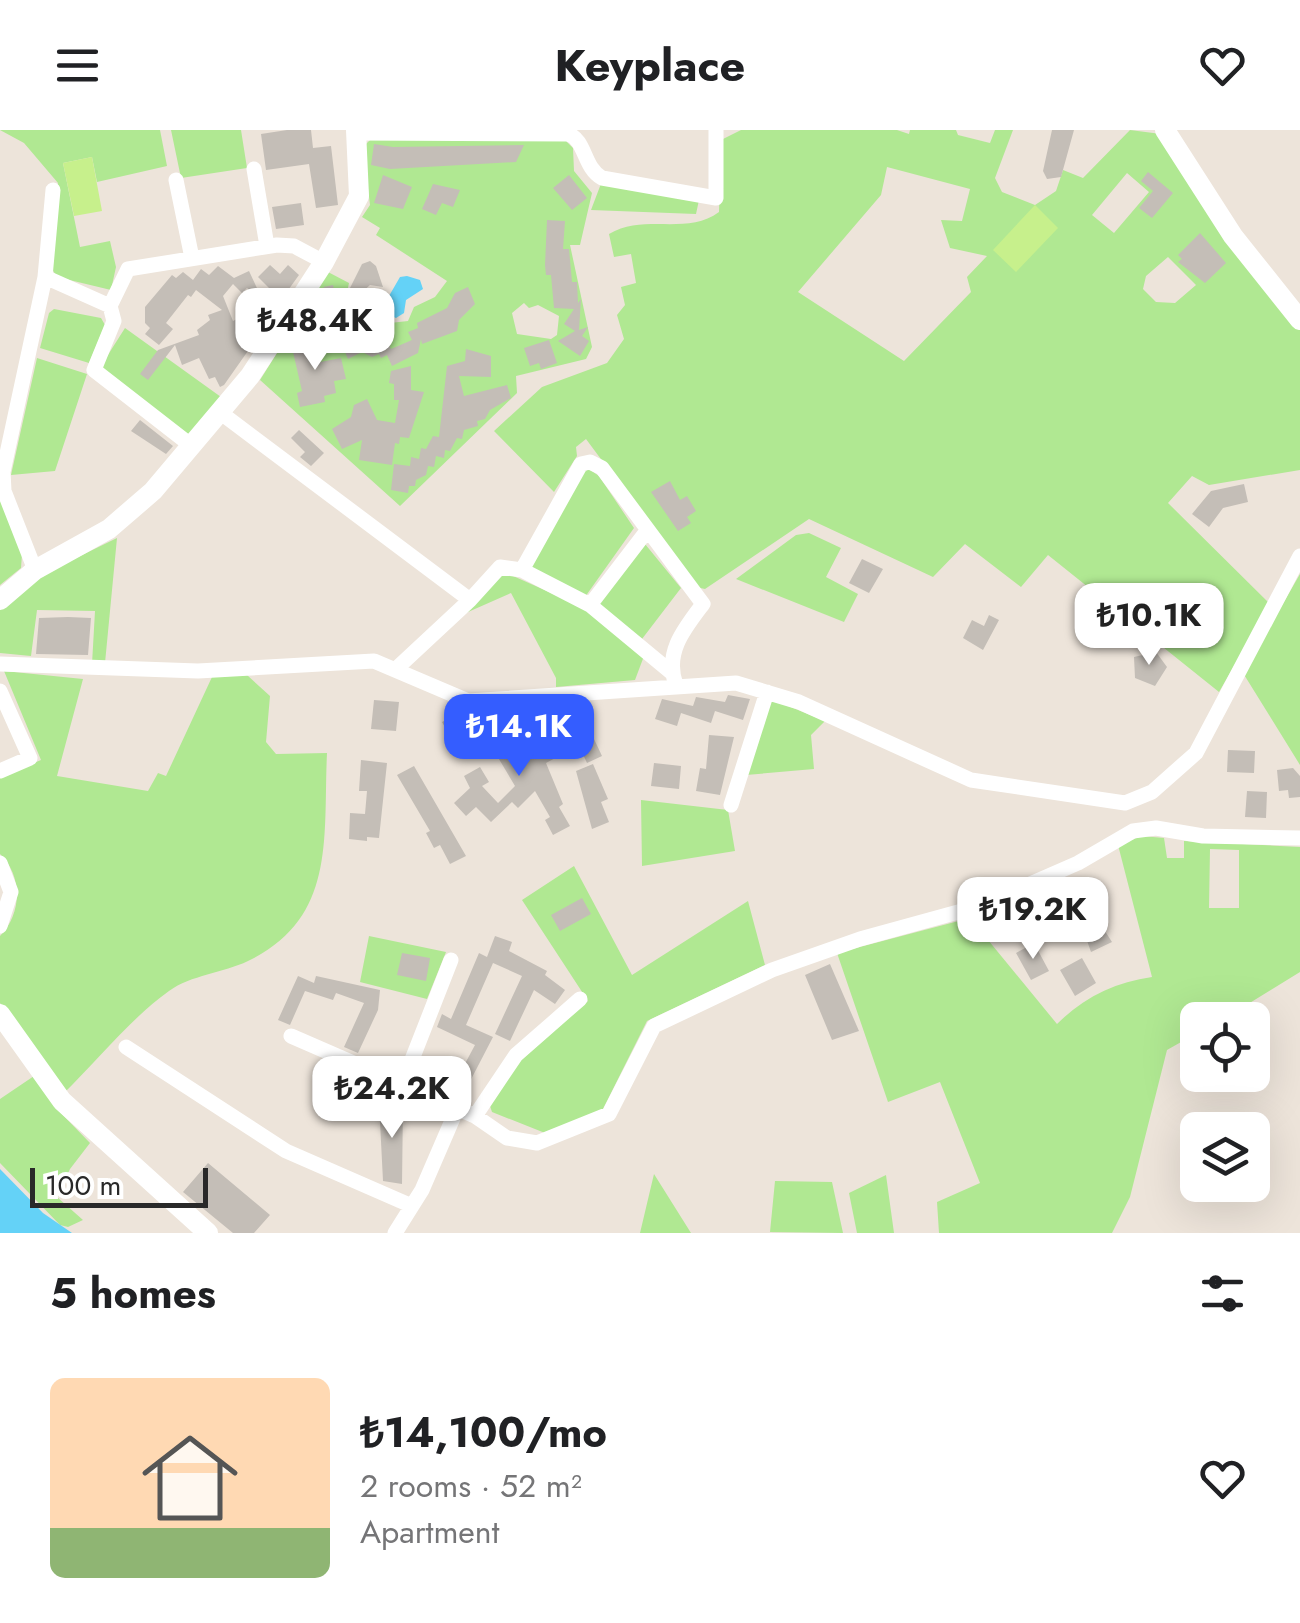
<!DOCTYPE html>
<meta charset="utf-8">
<style>
body{margin:0;font-family:Jost,sans-serif;background:#f6f6f6;color:#202124;height:100vh;display:flex;flex-direction:column;font-size:38px;white-space:nowrap}
*{box-sizing:border-box;margin:0}
p{font-size:32px;color:#757577}
.icon{flex:none;width:55px;height:55px;fill:none;stroke:currentColor;stroke-width:2;stroke-linecap:round;stroke-linejoin:round}
.map{position:relative;height:1103px;overflow:hidden}
.drawer{display:flex;flex-direction:column;background:#fff;flex:1}
.drawer>*{flex:none}
.buttons{position:absolute;left:1180px;top:872px;display:grid;gap:20px}
.buttons a{display:grid;place-items:center;width:90px;height:90px;border-radius:15px;background:#fff;box-shadow:0 10px 40px #0002;font-size:50px}
.scale{position:absolute;left:30px;bottom:25px;width:178px;box-sizing:border-box;padding-left:10px;border:5px solid #292929;border-top:0;font-size:28px;line-height:35px;white-space:nowrap;color:#292929;-webkit-text-stroke:8px #fff;paint-order:stroke}
.price{position:absolute;translate:-50% -85px;padding:0 22px;border-radius:20px;background:#fff;color:#222;font-size:32px;line-height:65px;filter:drop-shadow(0 2px 5px #0008)}
.price::after{content:'';position:absolute;left:50%;top:60px;width:30px;height:22px;margin-left:-15px;background:inherit;clip-path:polygon(0 0,100% 0,50% 100%)}
.price.selected{background:#345dff;color:#fff}
ul{padding:0;list-style:none}
li{display:flex;align-items:center;gap:30px;height:250px;padding:0 50px}
li+li{border-top:2px solid #e0e0e0}
li span{display:grid;place-items:center;flex:none;width:280px;height:200px;border-radius:15px;color:#555}
li>.icon{margin-inline-start:auto}
span .icon{width:120px;height:120px;fill:#fffc;stroke-width:1}
li b{font-size:42px}
h2{display:flex;justify-content:space-between;align-items:center;height:120px;padding:0 50px;font-size:42px}
header{display:flex;justify-content:space-between;align-items:center;height:130px;padding:0 50px;background:#fff;font-size:45px;font-weight:700}
.map>svg:first-child{display:block}
</style>
<header><svg class="icon" aria-label="menu" viewBox="0 0 24 24"><path d="M4 6h16M4 12h16M4 18h16"/></svg>Keyplace<svg class="icon" aria-label="heart" viewBox="0 0 24 24"><path d="M12 20l-8-8c-3-5 5-10 8-4 3-6 11-1 8 4z"/></svg></header>
<div class="map">
<svg width="1300" height="1103" viewBox="0 0 1300 1103">
<rect width="100%" height="100%" fill="#ede4da"/>
<!-- green -->
<path fill="#b0e892" fill-rule="evenodd" d="M0 0H160L167 36 97 52 92 27 63 33 80 117 110 111 116 137 111 160 57 147 52 139 58 53 24 13Z
M171 0H241L247 38 181 48Z
M741 0H897L909 4 910 0H956L958 5 990 13 995 0H1013L995 48 1002 62 1035 75 1056 61 1063 40 1083 48 1130 0 1161 4 1240 130 1300 200V340L1209 355 1192 346 1168 373 1270 474 1219 562 1048 425 1021 457 965 414 933 447 809 389 705 459 696 457 586 309 576 317 577 326 554 362 494 301 542 257 607 233 624 209 617 185 625 175 621 157 636 153 631 124 614 127 609 104C645 83 687 106 719 82L721 10ZM887 37 970 59 962 91 941 90 950 118 987 126 967 147 971 162 904 231 798 162 881 65ZM1127 43 1149 62 1114 103 1092 85ZM1168 127 1196 155 1175 173 1156 172 1143 159 1146 146Z
M371 9 565 10 573 18 574 41 592 63 580 115H570L592 217 586 229 516 246 517 263 400 376 260 250 328 142 349 153 346 167 356 175 358 188 372 195 408 191 414 177 435 167 447 151 376 105 380 98 362 87 370 75 363 17ZM524 173 529 178 538 175 559 186 557 205 551 209 517 204 512 183Z
M602 51 699 70 696 84 591 80Z
M54 179 101 188 105 195 89 233 40 218 49 183Z
M125 198 221 267 191 307 99 239Z
M37 228 87 244 55 341 11 345Z
M589 339 599 346 634 398 585 467 529 437 584 342Z
M0 368 22 424 21 438 0 455Z
M809 403 841 418 826 447 858 464 844 492 736 449 796 405Z
M117 408 105 533 92 534 95 481 37 480 31 526 0 523V480L39 446Z
M645 414 681 458 642 509 596 474Z
M504 442 585 478 644 526 635 550 556 557V548L511 463 459 486Z
M1300 444V635L1243 543Z
M4 541 83 549 57 646 148 661 158 643 166 646 212 547 247 545 270 566 266 612 276 624 327 623C323 708 337 788 248 831 223 843 191 845 169 861 130 889 97 931 63 964L0 873V806C22 784 23 746 0 724V647L41 630Z
M771 569 825 591 811 605 814 639 746 645Z
M641 670 728 680 735 721 642 736Z
M1142 706 1164 708 1167 728H1184V711L1300 717V842L1222 890H1198L1197 903 1167 920 1130 1067 1112 1103H939L937 1072 980 1053 940 952 888 972 837 823 970 788 1057 894C1083 868 1115 852 1152 847L1118 715ZM1210 719 1239 720V778H1209Z
M574 736 632 845 748 771 765 835 647 891 602 981 545 1003 492 982 490 976 519 932 588 871 522 770Z
M369 806 446 822 427 869 360 852Z
M34 946 57 979 90 1013 70 1039 57 1067 83 1090 68 1097 60 1095 0 1033V969Z
M654 1044 691 1103H640Z
M886 1045 894 1103H857L849 1063Z
M775 1051 832 1052 843 1103 770 1102Z"/>
<!-- pitch -->
<path fill="#c7f08c" d="M92 27 102 81 74 86 63 33Z
M1035 75 1058 98 1016 142 993 120Z"/>
<!-- water -->
<path fill="#64d2f7" d="M407 146 420 150 423 159 406 170 404 183 396 188 384 183 370 186 368 174 389 166 400 147Z
M0 1039 43 1083 72 1103H0Z"/>
<!-- building -->
<path fill="#c4beb7" d="M287 0H311L313 18 331 16 338 75 316 78 309 34 266 40 261 4Z
M1052 0H1074L1061 47 1047 49 1043 41Z
M374 14 393 17 524 15 516 32 390 39 371 35Z
M1148 42 1173 63 1152 88 1139 78 1153 61 1141 51Z
M383 45 412 57 403 79 374 73Z
M569 45 587 68 572 80 553 58Z
M433 54 460 60 453 77 442 73 436 85 422 79Z
M301 73 304 95 276 99 272 77Z
M547 90 565 91 563 119H569L572 152H577L578 173 581 169 579 200 588 197 582 206 589 211 580 226 558 211 575 201 564 194 574 179 554 178 551 145H546L545 135Z
M1200 103 1226 133 1205 153 1178 132 1182 129 1178 125Z
M370 131 376 136 383 157 370 155 360 164 349 160 362 134Z
M270 135 280 144 288 135 299 145 281 170 258 147Z
M218 136 234 148 249 141 264 173 247 158 242 163 233 154 223 166 233 191 265 175 271 188 224 255 220 257 215 247 209 249 199 228 182 235 175 215 148 250 140 244 158 220 199 205 197 200 210 190 208 185 222 180 196 160 191 167 188 165 166 193 173 199 159 215 145 204 150 198 145 193V177L172 145 176 148 183 142 193 150 201 139 209 145Z
M333 155 334 160 342 158 346 174 336 176 338 187 327 189 330 199 307 205 304 192 311 190 309 180 319 173 324 157Z
M468 157 475 174 459 190 457 201 422 214 421 209 418 223 392 236 387 225 381 228 379 224 372 227 362 222 348 229 339 208 352 202 370 208 376 205 379 210 385 207 391 219 412 210 408 202 418 198 417 193 447 178 455 163Z
M309 205 315 233 341 228 346 249 334 251 336 263 324 266 325 272 300 277 297 263 302 261 290 209Z
M549 210 557 233 541 239 539 233 530 236 524 218Z
M466 219 491 226V247L459 246 464 266 507 255 511 268 490 280 485 289 477 291 478 296 464 300 462 309 457 308 450 321 445 320 444 328 436 326 434 337 428 336 426 345 416 350 415 356H409L408 363 391 360 394 334 410 336 411 327 419 329 421 318 426 319 433 306 439 307 447 236 465 231Z
M411 236V260L424 262 409 308 400 307 399 314 395 313 392 335 359 330 362 310 342 319 332 299 351 287 354 275 367 269 377 290 395 293 399 270H394V254L389 253 391 241Z
M140 290 173 316 166 324 131 301Z
M299 300 324 323 311 336 300 327 305 322 291 308Z
M670 351 680 370 687 366 696 381 687 387 691 393 678 401 651 362Z
M1244 354 1248 372 1223 378 1209 397 1192 384 1211 361Z
M862 429 883 439 869 463 849 453Z
M989 485 999 490 983 520 963 508 972 490 984 496Z
M68 487 91 488 88 525 36 524 39 488Z
M1156 522 1167 537 1155 556 1135 548 1134 527Z
M728 565 750 569 743 590 715 581 711 593 681 583 677 596 655 589 662 569 693 576 696 567 725 572Z
M374 570 399 572 396 601 371 599Z
M578 575 602 626 587 633 562 580Z
M459 583 477 618 461 626 442 592Z
M539 593 559 626 546 633 563 674 559 677 570 696 553 705 545 690 550 687 535 661 518 678 512 672 491 692 476 677 466 686 454 673 470 658 464 646 480 637 489 652 482 656 498 673 515 656 493 619Z
M709 605 734 607 720 665 696 661 700 638 706 639Z
M1228 620 1255 621 1254 643 1227 642Z
M361 630 387 633 379 708 367 707V711L349 709 350 683 365 684 367 661H359Z
M654 633 681 636 679 659 651 656Z
M593 634 608 669 601 672 609 692 592 699 576 641Z
M414 636 466 726 450 734 440 715 434 718 426 703 430 701 397 645Z
M1293 638 1300 646V667L1289 668 1288 660 1279 661 1277 640Z
M1247 661 1267 662 1266 688 1245 687Z
M582 768 591 784 560 801 551 785Z
M1092 781 1112 812 1091 822 1079 788Z
M495 806 512 812 509 821 547 841 545 845 565 860 555 874 534 860 510 911 495 904 522 846 493 833 466 895 493 907 465 961 453 956 475 915 437 897 442 884 451 889 479 823 487 827Z
M1034 813 1049 841 1031 850 1016 823Z
M402 823 430 828 426 851 397 845Z
M1082 828 1096 853 1075 866 1060 840Z
M830 834 859 901 832 910 805 845Z
M298 846 314 853 316 846 380 860 378 880 358 923 344 917 364 873 336 863 333 870 305 861 290 895 278 890Z
M379 972 403 975 402 1054 383 1051Z
M208 1033 270 1085 254 1103H233L183 1062Z"/>
<g fill="none" stroke-linecap="round" stroke-linejoin="round">
<!-- street -->
<path stroke="#fff" stroke-width="15" d="M355 3 568 4C586 10 583 37 602 48L716 68V0
M254 39 267 116
M176 50 192 128
M45 147 110 176 114 191 94 240 193 317
M110 176 128 139 277 115 294 116 324 132
M221 283 470 470 397 538
M646 402 590 475 672 543
M35 440 4 361 3 342 45 147 53 60
M522 440 581 334 590 332 602 338 703 474C684 499 664 523 676 555
M470 470 500 437 522 440 590 475
M0 534 198 541 374 531 468 571 736 553 799 572 971 650 1125 673 1152 662 1196 623 1300 426
M0 561 30 628 0 641
M731 675 767 562
M0 733 11 762 0 796
M291 906 475 986 507 1008 537 1013 609 984 654 896 772 840 860 809 980 776 1078 733 1133 701 1156 698 1203 706 1300 708
M126 917 286 1021 412 1076
M402 955 451 830
M475 986 516 925 580 869
M395 1103 422 1060 457 979"/>
<!-- secondary -->
<path stroke="#fff" stroke-width="20" d="M1165 0 1233 106 1300 190
M0 470 35 440 109 399 153 361 250 246 324 132 359 66 356 0
M0 884 62 971 208 1103"/>
</g>
</svg>
<div class="buttons">
<a><svg class="icon" aria-label="locate" viewBox="0 0 24 24"><circle cx="12" cy="12" r="6"/><path d="M12 2v4M12 18v4M2 12h4M18 12h4"/></svg></a>
<a><svg class="icon" aria-label="layers" viewBox="0 0 24 24"><path d="M12 4l9 5-9 5-9-5zM3 14l9 5 9-5"/></svg></a>
</div>
<div class="scale">100 m</div>
<b class="price" style="left:315px;top:243px">₺48.4K</b>
<b class="price" style="left:1149px;top:538px">₺10.1K</b>
<b class="price selected" style="left:519px;top:649px">₺14.1K</b>
<b class="price" style="left:1033px;top:832px">₺19.2K</b>
<b class="price" style="left:392px;top:1011px">₺24.2K</b>
</div>
<section class="drawer">
<h2>5 homes<svg class="icon" aria-label="filters" viewBox="0 0 24 24"><path d="M4 7h16M4 17h16"/><circle cx="9" cy="7" r="2"/><circle cx="15" cy="17" r="2"/></svg></h2>
<ul>
<li><span style="background:linear-gradient(#ffd9b3 75%,#8fb573 0)"><svg class="icon" aria-label="home" viewBox="0 0 24 24"><path d="M3 11l9-7 9 7M6 9v11h12V9"/></svg></span><div><b>₺14,100/mo</b><p>2 rooms · 52 m²</p><p>Apartment</p></div><svg class="icon" aria-label="heart" viewBox="0 0 24 24"><path d="M12 20l-8-8c-3-5 5-10 8-4 3-6 11-1 8 4z"/></svg></li>
</ul>
</section>
